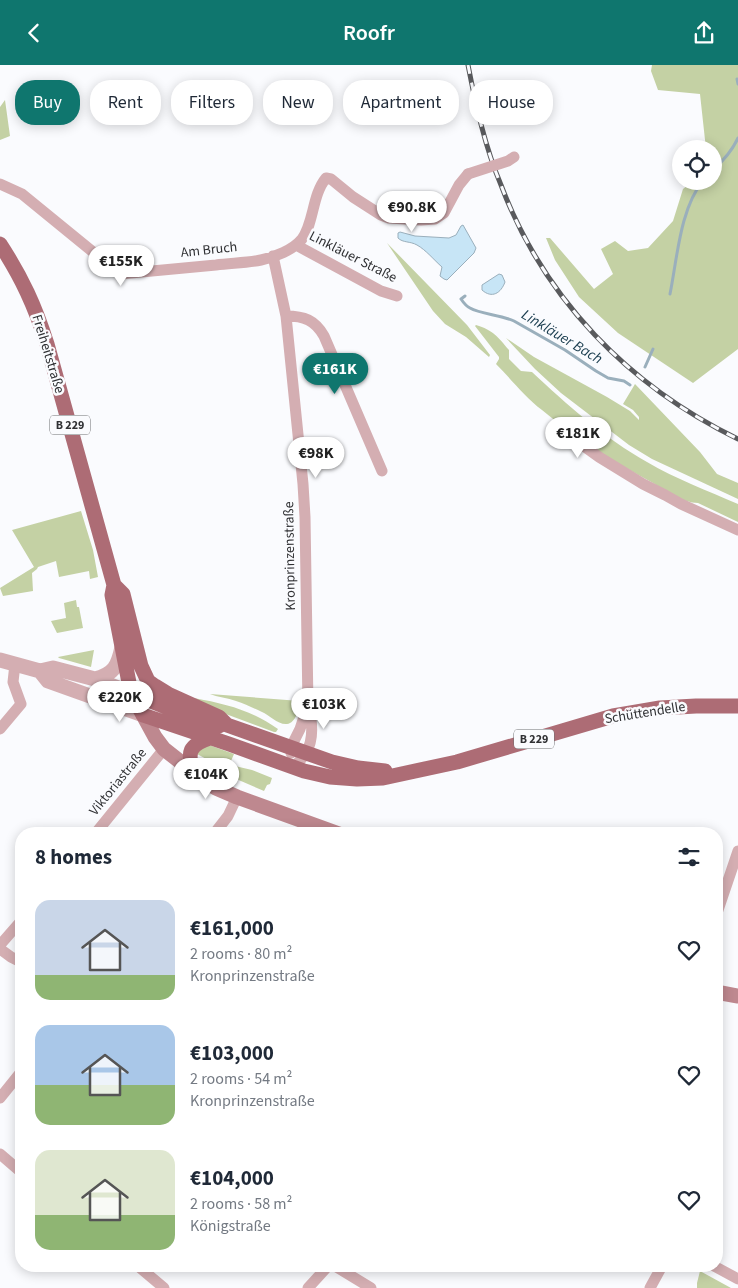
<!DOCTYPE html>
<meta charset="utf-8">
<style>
body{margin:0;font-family:"Source Sans 3",sans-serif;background:#f2f2f3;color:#1f2937;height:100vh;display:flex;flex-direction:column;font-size:19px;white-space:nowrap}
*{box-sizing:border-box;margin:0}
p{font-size:16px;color:#747a83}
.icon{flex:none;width:28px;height:28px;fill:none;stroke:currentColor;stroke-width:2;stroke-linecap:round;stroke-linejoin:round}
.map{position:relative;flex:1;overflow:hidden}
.sheet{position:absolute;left:15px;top:762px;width:708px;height:445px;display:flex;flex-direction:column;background:#fff;border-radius:20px;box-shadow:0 2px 12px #0003}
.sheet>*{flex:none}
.top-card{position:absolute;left:15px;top:15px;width:709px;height:45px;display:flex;gap:10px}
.tools{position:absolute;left:672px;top:75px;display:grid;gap:10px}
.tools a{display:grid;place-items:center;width:50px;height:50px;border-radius:50%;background:#fff;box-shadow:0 2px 12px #0003;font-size:25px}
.price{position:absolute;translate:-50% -42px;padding:0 11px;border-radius:18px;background:#fff;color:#222;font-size:16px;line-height:32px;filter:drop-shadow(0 1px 2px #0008)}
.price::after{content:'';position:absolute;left:50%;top:30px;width:15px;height:11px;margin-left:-8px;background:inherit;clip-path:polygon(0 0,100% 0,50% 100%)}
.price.on{background:#0f766e;color:#fff}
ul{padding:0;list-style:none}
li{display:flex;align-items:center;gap:15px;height:125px;padding:0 20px}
li span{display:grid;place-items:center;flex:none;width:140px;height:100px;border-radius:15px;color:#555}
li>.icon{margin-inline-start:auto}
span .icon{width:60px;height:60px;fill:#fffc;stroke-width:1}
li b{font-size:21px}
h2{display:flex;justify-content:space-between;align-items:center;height:60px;padding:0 20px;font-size:21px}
.tag{padding:0 18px;border-radius:20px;background:#fff;box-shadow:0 2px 12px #0003;font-size:18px;line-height:45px}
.tag.on{background:#0f766e;color:#fff}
header{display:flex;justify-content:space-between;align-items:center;height:65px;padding:0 20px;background:#0f766e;color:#fff;font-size:22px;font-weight:600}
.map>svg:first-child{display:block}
</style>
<header><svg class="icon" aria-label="back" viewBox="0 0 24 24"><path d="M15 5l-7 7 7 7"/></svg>Roofr<svg class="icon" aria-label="share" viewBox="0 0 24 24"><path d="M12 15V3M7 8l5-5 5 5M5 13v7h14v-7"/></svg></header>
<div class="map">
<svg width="738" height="1223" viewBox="0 0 738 1223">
<rect width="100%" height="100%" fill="#fafbfe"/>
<!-- green -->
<path fill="#c4d1a4" d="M652 0H738V284L693 318 618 268 579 232 555 195 546 173H550L594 224 613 209 601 184 615 176 628 186 648 183 673 156 683 124 693 116H714V84H706L700 29 658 25 651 6Z
M5 35 10 71 0 75V42Z
M387 178 467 260 490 290 489 292 466 272 445 259 433 246Z
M476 260C493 265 498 272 509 285V294L521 306 532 307C566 339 606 374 647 397 676 414 708 426 738 439V457L698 438C683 438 666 426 653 418 614 397 576 374 542 345 525 332 511 314 496 299L499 294V292L475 261Z
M506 273 534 292 607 332 630 346 639 355V352L633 345 623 339 635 319 700 387 717 409 738 418V434L652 394 629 380 561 328 535 304Z
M81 446 93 485 98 512 90 514 89 506 59 512 56 496 38 502 37 504 32 508 33 526 3 531 0 523 34 502 12 465Z
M76 535 77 542H79L83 563 57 568 51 556 66 553 64 538Z
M94 585 91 602 59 593 58 592Z
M210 629 300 636C299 644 296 658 287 659 278 660 269 650 262 647 253 643 245 639 236 636 228 633 217 632 210 629Z
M194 633C226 639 251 645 278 664L276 667H274L215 645Z
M209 680 234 689 231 696 213 693 210 696 197 689 198 685Z
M218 697 252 705 272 713 270 719 267 720 264 726 234 713 214 702Z
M700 1206 731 1223H697V1218Z"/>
<!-- water -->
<path fill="#c7e5f6" stroke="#9aafbc" d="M463 160 476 183 474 188 447 215 444 214 440 211 442 202C434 195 426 185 417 180 410 176 403 178 398 173V168L400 167 415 171 449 173 456 170 461 161Z
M499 209 502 210 505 217C501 228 492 234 482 225V220Z"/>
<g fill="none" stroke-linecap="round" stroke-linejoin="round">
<!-- stream -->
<path stroke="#9aafbc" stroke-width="3" d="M737 14 738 19
M714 104C724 95 732 86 738 73
M670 229C677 195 680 143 703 116
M465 231 461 234C463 237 466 241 470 243 480 249 501 250 514 256L565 285 596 306 608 313 624 316 630 320
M645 302 653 284"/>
<!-- minor -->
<path stroke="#d4aeb2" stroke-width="11" d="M0 119 22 129 120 209C152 206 184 203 216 200 231 198 247 198 261 195 275 192 293 185 302 174 314 158 312 130 326 113L331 114 353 132 381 150 389 153 421 155 435 154 444 148 459 120 468 109
M296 180 381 226 397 231
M273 191 286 251 303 419 305 452 308 641C312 655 314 674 306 688 303 693 297 698 293 703
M286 251C304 251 315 255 324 271L382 406
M574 374 599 392 643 419 665 430 681 439 738 465
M0 664 21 639 13 617 15 599
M291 688V682L300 664 307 643
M95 769 164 684
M214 769 228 751 237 732
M716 851 738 786
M0 880 21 856
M0 884 11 892 21 897
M0 1033 21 1007
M0 1089 21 1107
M138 1201 164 1223
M335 1201 371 1223
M714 1201 738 1214
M308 1223 328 1201
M650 1223 662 1201"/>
<!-- tertiary -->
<path stroke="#d4aeb2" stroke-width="15" d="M0 595 40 606 53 603 95 614 131 628
M40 606 48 616 143 650
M95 614C114 609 118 601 122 582"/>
<!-- secondary -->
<path stroke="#be888f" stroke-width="15" d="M143 650 155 672 164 684 206 717 216 723 237 732 339 769
M716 927 738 931"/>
<!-- primary -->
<path stroke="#ad6c75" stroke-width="15" d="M0 179C22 213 35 241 47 279L114 520 112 530 131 628 143 650
M114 520 123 529 141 601 148 616 155 621 168 629 219 652 227 660 332 697 358 703 385 706
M131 628 216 662 219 661
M143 650 229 679 304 706 330 712 357 714 383 713 457 697 613 651 660 643 696 641H738
M193 707C187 687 189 680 210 673"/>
<!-- rail casing -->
<g stroke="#595a5d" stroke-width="5">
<path id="rail" d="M468 0C476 41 485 82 501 120 544 234 629 321 738 374"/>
</g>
<!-- rail -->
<use href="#rail" stroke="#fafbfe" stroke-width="3" stroke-dasharray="9" stroke-linecap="butt"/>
<!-- minor-bridge -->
<path stroke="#d4aeb2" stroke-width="11" d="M468 109 508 96 514 92"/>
</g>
<g text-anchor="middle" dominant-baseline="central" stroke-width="5" stroke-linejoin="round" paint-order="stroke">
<!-- shield labels -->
<g fill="#fafbfe" stroke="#6d6e71" stroke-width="1">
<rect x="50" y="350.5" width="40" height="19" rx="4"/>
<rect x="514" y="664.5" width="40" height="19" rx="4"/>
</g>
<g font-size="12" font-weight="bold" fill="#303134">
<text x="70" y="360">B 229</text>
<text x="534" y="674">B 229</text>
</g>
<!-- street labels -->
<g font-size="14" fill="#303134" stroke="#fafbfe">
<text transform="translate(209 185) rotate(-6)">Am Bruch</text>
<text transform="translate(353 192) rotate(27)">Linkläuer Straße</text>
<text transform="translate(48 289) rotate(73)">Freiheitstraße</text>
<text transform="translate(290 491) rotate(-91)">Kronprinzenstraße</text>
<text transform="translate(645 648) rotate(-9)">Schüttendelle</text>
<text transform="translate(118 717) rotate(-51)">Viktoriastraße</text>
</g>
<!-- water labels -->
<g font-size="15" font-style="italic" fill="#193c4e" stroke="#fafbfe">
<text transform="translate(562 272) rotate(31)">Linkläuer Bach</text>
</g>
</g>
</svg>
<div class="tools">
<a><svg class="icon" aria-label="locate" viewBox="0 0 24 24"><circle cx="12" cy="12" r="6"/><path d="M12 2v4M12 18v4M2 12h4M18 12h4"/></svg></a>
</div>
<b class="price" style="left:412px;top:168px">€90.8K</b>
<b class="price" style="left:121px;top:222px">€155K</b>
<b class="price on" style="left:335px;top:330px">€161K</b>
<b class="price" style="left:578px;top:394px">€181K</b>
<b class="price" style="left:316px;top:414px">€98K</b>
<b class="price" style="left:120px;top:658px">€220K</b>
<b class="price" style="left:324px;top:665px">€103K</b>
<b class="price" style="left:206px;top:735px">€104K</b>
<div class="top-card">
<a class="tag on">Buy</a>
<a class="tag">Rent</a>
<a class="tag">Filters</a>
<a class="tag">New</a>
<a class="tag">Apartment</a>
<a class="tag">House</a>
</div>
<section class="sheet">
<h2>8 homes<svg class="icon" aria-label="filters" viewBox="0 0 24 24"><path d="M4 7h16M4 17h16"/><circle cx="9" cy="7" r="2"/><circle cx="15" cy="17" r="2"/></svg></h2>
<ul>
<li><span style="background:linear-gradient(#c9d6e8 75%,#8fb573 0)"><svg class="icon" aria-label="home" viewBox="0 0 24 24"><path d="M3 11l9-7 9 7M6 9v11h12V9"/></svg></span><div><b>€161,000</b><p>2 rooms · 80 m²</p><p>Kronprinzenstraße</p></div><svg class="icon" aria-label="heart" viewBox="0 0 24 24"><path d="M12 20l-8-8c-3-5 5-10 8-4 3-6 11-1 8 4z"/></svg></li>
<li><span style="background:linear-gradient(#a9c7e8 60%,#8fb573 0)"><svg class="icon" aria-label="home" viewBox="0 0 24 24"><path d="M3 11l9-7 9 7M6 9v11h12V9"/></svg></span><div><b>€103,000</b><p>2 rooms · 54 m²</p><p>Kronprinzenstraße</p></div><svg class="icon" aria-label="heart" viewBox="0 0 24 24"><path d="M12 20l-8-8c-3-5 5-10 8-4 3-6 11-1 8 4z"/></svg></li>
<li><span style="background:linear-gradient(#dfe7d0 65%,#8fb573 0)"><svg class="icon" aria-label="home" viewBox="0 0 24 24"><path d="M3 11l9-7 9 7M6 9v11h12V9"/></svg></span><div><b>€104,000</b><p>2 rooms · 58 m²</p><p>Königstraße</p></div><svg class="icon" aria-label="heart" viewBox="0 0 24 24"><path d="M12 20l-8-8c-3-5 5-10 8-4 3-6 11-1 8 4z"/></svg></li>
</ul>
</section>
</div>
